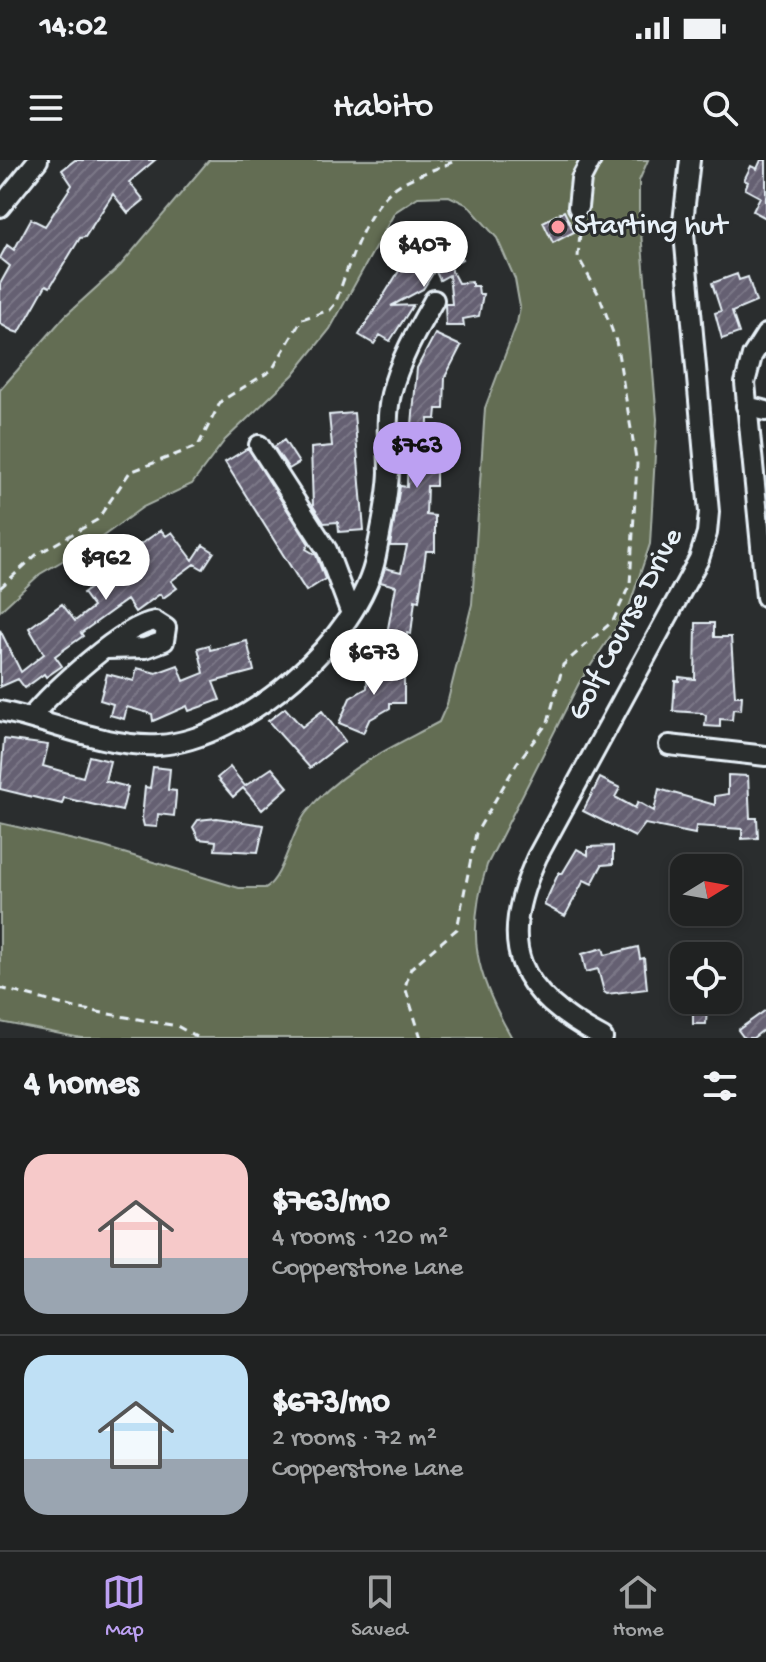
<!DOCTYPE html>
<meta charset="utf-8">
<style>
body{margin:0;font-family:"Gochi Hand",sans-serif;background:#282a2a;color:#f1f3f6;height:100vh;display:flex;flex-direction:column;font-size:30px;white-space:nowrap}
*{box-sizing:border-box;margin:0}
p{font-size:26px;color:#a2a4a5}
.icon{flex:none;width:44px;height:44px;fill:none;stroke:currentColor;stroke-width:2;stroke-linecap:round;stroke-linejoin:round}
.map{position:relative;height:878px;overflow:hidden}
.side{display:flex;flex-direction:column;background:#202222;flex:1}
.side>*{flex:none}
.needle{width:52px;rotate:79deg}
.buttons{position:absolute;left:670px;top:694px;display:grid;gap:16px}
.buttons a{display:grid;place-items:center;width:72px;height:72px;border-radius:16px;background:#202222;box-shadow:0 4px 12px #0003,0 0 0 2px #3d3f40;font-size:40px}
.price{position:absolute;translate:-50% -68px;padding:0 18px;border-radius:28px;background:#fff;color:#222;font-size:26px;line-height:52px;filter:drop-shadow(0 2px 4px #0008)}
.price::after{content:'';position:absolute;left:50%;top:48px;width:24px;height:18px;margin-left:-12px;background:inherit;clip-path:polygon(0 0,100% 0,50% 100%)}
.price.selected{background:#bca0f2;color:#111}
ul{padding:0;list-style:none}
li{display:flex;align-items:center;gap:24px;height:200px;padding:0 24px}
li+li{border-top:2px solid #3d3f40}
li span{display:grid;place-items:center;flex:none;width:224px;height:160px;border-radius:24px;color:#555}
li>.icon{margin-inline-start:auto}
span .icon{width:96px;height:96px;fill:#fffc;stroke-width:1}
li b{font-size:34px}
h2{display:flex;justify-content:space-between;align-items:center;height:96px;padding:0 24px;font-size:34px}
.status{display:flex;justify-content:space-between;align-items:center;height:56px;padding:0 40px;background:#202222;direction:ltr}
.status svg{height:22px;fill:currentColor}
header{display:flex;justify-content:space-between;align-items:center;height:104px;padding:0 24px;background:#202222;font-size:36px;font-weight:600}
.tab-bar{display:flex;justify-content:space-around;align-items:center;height:112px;border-top:2px solid #3d3f40;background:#202222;font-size:22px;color:#a2a4a5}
.tab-bar a{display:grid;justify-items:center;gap:4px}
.tab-bar .selected{color:#bca0f2}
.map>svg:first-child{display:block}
</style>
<div class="status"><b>14:02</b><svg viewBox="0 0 49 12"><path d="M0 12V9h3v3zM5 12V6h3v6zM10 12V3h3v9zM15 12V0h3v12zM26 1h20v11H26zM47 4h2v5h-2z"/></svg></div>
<header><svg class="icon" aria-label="menu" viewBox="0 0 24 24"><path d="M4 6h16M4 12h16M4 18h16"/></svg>Habito<svg class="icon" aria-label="search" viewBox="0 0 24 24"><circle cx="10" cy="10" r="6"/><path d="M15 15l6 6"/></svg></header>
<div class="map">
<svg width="766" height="878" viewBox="0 0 766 878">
<defs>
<pattern id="building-hatch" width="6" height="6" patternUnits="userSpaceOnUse" patternTransform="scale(2)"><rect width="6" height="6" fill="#656072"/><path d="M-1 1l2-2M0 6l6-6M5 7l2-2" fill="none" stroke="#7b7787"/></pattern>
</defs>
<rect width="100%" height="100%" fill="#2a2d2e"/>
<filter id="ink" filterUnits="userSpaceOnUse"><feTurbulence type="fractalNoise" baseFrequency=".0125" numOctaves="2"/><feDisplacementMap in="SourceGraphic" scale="16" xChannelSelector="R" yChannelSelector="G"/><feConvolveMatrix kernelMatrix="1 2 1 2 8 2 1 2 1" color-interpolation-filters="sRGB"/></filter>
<g filter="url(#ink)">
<!-- grass -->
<path fill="#636d53" stroke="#a6afa6" stroke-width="2" d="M209 0H648L639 21V49L657 259 650 384 628 450 579 523 487 705C465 775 476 816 512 878H81L0 862V663L104 687 239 728H265C283 719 291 672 306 653 340 609 391 588 439 562L447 544 472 444 485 248 517 163 520 147 515 119 497 78 468 45 449 36 418 37 395 52 330 169 293 215 225 280 192 324 143 347 95 382 40 414 0 451V230L65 156 120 106Z"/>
<!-- building -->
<path fill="url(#building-hatch)" stroke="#e8f1f8" stroke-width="2" d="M75 0H155L129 22 144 40 128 53 113 34 85 77 80 78 50 127 46 125 19 173 13 171 0 164V124L10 106 0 98 7 85 14 90 31 59 45 66 72 25 62 10Z
M761 0H766V58L753 51 760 37 745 29 748 22 744 20 751 6 757 9Z
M564 51 574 72 553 83 543 62Z
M447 70 462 99 449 106 458 123 472 122V126H478L479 134H483L479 156 463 159 464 166H446L445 144H452L449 115 440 120 435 110 423 129 391 146 413 145 390 181 380 175 374 184 359 175 409 95 407 91Z
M737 114 739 120 748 117 756 142 732 152 739 173 722 179 715 153 721 151 712 123Z
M435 174 461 186 445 217 444 249H437L436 259H428L427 291H436V326H427L426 355 435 356V391H426L419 441 415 440 411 474 407 473 404 489 385 484 396 426 380 422 385 408 401 412 407 386H390L400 326 407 327 408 280H400V265H412L417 208Z
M354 253 364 370 339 372 338 362 324 363 313 346 311 288 332 286 329 255Z
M284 280 299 303 289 309 274 287Z
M248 288 309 384 306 389 316 395 325 419 306 431 225 302Z
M161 370 166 376 172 372 193 400 203 385 214 392 203 409 194 404 171 421 177 428 163 438 160 434 135 452 127 440 81 473 83 476 55 496 62 506 46 517 44 514 25 528 18 519 0 527V470L21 512 44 494 29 468 62 444 75 461 93 447 83 433 110 415 105 409Z
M696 463H714V477H731L735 536H742L741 550 733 549 732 560 720 559V567L705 566 706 556 702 553 673 551 675 521H679V517L695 519Z
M247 481 254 511 213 522 220 540 189 551 187 546 153 561 152 554 127 547 124 559 110 555 113 544 100 540 107 514 134 521 137 508 156 513 178 505 184 521 204 513 198 488 209 485 210 490Z
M368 502H390V518H404V543H390V548L369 560 363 573 339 563 350 538 367 528Z
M285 548 302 567 322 551 345 581 310 608 268 561Z
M4 579 48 585 43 606 83 617 89 596 110 601 105 621 128 627 122 651 64 638 62 644 0 629Z
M153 607 170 609 168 630 176 631V635L174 656 158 654 157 667 144 666 142 658 145 627 150 628Z
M230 607 245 626 272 608 288 627 262 650 243 628 233 637 217 618Z
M728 615 748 616 750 658H757L758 678 742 679V669L696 666 695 674 645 664 635 677 583 651 600 618 620 628 615 637 635 648 638 642 654 651 659 629 715 645V636L728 634Z
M217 658 264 665 258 692 215 690 216 681 199 679 193 667 198 660Z
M613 686V704L602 705 592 724 584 720 565 756 544 745 559 712 562 714 577 689 588 695V687Z
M638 787 640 799 644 798 647 829 607 834 604 832 598 809 586 812 582 794 603 788 605 795Z
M693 847H707L706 864H693Z
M766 850V868L753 878H744L738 870Z"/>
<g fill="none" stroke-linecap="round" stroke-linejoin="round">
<!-- minor casing -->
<g stroke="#e8f1f8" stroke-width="24">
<path id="minor" d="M0 47 38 0
M578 47 581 19 591 0
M766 174 752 196 745 223 766 437
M746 246 766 251
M259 285 327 390 350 451
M0 551C51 561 107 588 159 585 242 580 361 478 376 396 381 368 388 340 389 312 389 286 385 259 391 234 399 201 417 170 434 140
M31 557C53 531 122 466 155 461L166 468 164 481 145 488 107 489
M669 585 766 596
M603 878C517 832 496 788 537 697L699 399 707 373 709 352 683 62 690 0"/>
</g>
<!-- path -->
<path stroke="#e8f1f8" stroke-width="3" stroke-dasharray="8 6" stroke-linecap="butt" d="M0 428 36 395 97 360 130 312 198 286 221 241 272 210 302 159 330 150 335 144C348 109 365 46 399 25 417 14 438 9 457 0
M0 828 75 848 177 866 199 878
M421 878 405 827 411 808 457 769 476 673 517 603 548 562 563 505 613 461 630 424 637 304 616 181 599 135 578 97 581 60"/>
<!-- minor -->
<use href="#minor" stroke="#2a2d2e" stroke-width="18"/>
</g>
</g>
<!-- markers -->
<circle fill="#ff9aa2" stroke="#2a2d2e" stroke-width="3" cx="558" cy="67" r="8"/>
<g text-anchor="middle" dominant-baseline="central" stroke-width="6" stroke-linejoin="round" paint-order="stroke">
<!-- poi labels -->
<g font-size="30" fill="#e8f1f8" stroke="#2a2d2e" text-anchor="start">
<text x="574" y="67">Starting hut</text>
</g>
<!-- street labels -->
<g font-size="30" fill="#e8f1f8" stroke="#2a2d2e">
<text transform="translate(627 465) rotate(-62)">Golf Course Drive</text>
</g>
</g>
</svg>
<div class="buttons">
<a><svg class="needle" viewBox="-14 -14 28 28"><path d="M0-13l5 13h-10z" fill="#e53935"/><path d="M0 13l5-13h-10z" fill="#a2a4a5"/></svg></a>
<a><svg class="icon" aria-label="locate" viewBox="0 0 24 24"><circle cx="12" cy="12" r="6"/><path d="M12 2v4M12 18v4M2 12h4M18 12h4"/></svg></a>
</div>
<b class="price" style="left:424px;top:129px">$407</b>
<b class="price selected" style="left:417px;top:330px">$763</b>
<b class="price" style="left:106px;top:442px">$962</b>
<b class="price" style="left:374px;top:537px">$673</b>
</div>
<section class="side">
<h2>4 homes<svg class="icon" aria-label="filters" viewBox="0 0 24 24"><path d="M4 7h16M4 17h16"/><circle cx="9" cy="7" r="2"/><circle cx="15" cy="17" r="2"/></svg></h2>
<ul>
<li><span style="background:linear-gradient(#f6c9c9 65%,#9aa5b1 0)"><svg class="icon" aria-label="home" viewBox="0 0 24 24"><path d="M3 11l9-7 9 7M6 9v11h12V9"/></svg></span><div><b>$763/mo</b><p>4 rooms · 120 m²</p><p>Copperstone Lane</p></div></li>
<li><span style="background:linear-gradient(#bfe0f5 65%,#9aa5b1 0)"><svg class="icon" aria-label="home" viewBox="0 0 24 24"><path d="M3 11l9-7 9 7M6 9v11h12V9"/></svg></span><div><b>$673/mo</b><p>2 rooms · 72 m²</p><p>Copperstone Lane</p></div></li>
</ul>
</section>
<nav class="tab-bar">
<a class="selected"><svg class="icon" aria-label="map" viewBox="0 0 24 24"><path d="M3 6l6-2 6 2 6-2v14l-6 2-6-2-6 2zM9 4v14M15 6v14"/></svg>Map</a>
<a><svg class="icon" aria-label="saved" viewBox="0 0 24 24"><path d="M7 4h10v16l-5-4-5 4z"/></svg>Saved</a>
<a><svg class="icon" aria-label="home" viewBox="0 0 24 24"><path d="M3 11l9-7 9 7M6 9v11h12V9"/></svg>Home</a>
</nav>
